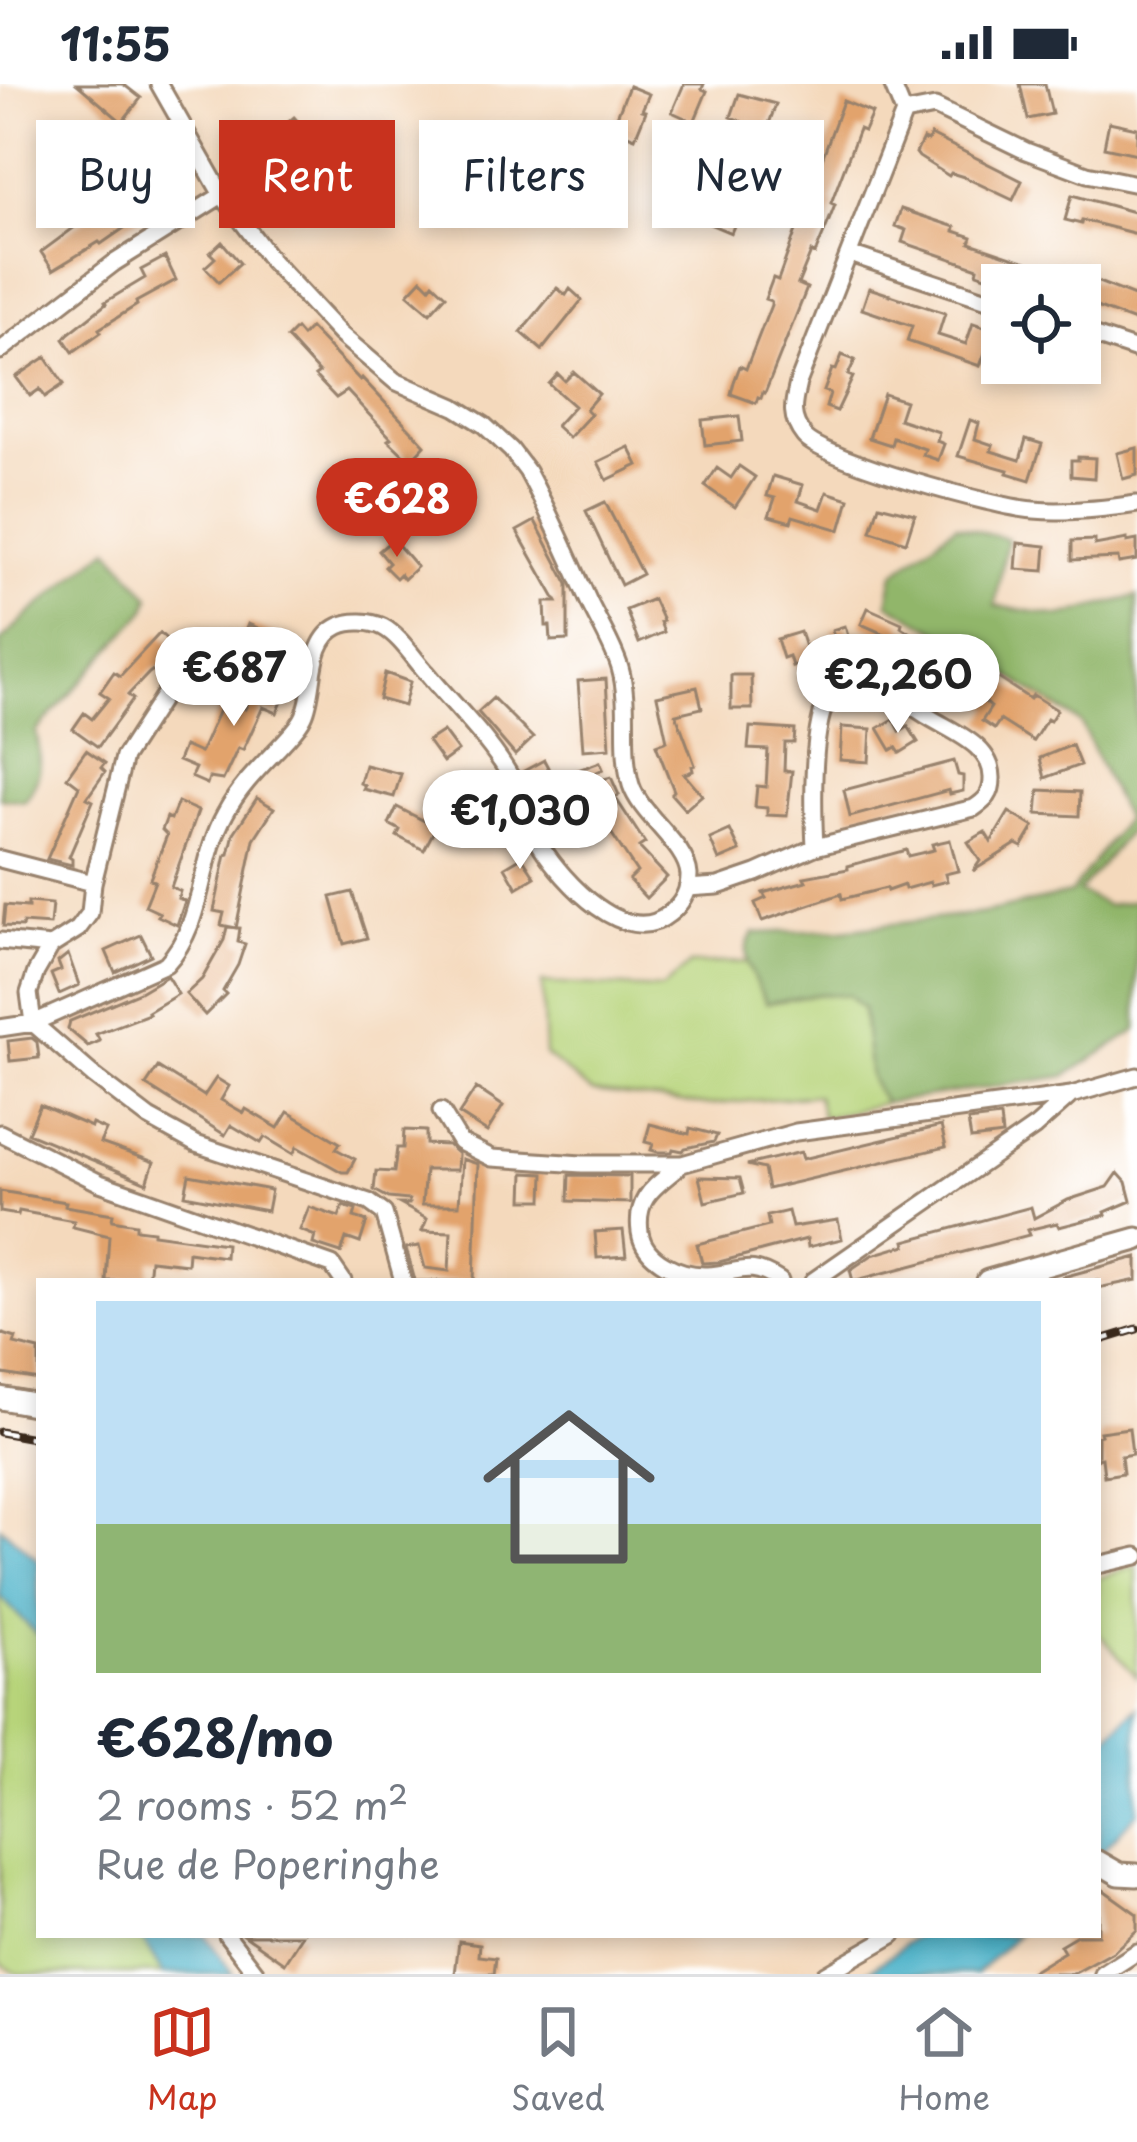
<!DOCTYPE html>
<meta charset="utf-8">
<style>
body{margin:0;font-family:"Playpen Sans",sans-serif;background:#f6f6f7;color:#1f2937;height:100vh;display:flex;flex-direction:column;font-size:45px;white-space:nowrap}
*{box-sizing:border-box;margin:0}
p{font-size:39px;color:#747a83}
.icon{flex:none;width:66px;height:66px;fill:none;stroke:currentColor;stroke-width:2;stroke-linecap:round;stroke-linejoin:round}
.map{position:relative;flex:1;overflow:hidden}
.drawer{position:absolute;left:36px;top:1194px;width:1065px;height:660px;display:flex;flex-direction:column;background:#fff;border-radius:0px;box-shadow:0 6px 18px #0003}
.drawer>*{flex:none}
.guide{position:absolute;left:36px;top:36px;width:1065px;height:108px;display:flex;gap:24px}
.buttons{position:absolute;left:981px;top:180px;display:grid;gap:24px}
.buttons a{display:grid;place-items:center;width:120px;height:120px;border-radius:0px;background:#fff;box-shadow:0 6px 18px #0003;font-size:60px}
.price{position:absolute;translate:-50% -102px;padding:0 27px;border-radius:42px;background:#fff;color:#222;font-size:39px;line-height:78px;filter:drop-shadow(0 3px 6px #0008)}
.price::after{content:'';position:absolute;left:50%;top:72px;width:36px;height:27px;margin-left:-18px;background:inherit;clip-path:polygon(0 0,100% 0,50% 100%)}
.price.on{background:#c8321e;color:#fff}
ul{padding:0;list-style:none}
li{display:grid;align-content:center;gap:24px;height:636px;padding:0 60px}
li+li{border-top:3px solid #e0e1e3}
li span{display:grid;place-items:center;height:372px;border-radius:0px;color:#555}
li>.icon{margin-inline-start:auto}
span .icon{width:216px;height:216px;fill:#fffc;stroke-width:1}
li b{font-size:51px}
.pill{padding:0 42px;border-radius:0px;background:#fff;box-shadow:0 6px 18px #0003;font-size:42px;line-height:108px}
.pill.on{background:#c8321e;color:#fff}
.status{display:flex;justify-content:space-between;align-items:center;height:84px;padding:0 60px;background:#fff;direction:ltr}
.status svg{height:33px;fill:currentColor}
.dock{display:flex;justify-content:space-around;align-items:center;height:168px;border-top:3px solid #e0e1e3;background:#fff;font-size:33px;color:#747a83}
.dock a{display:grid;justify-items:center;gap:6px}
.dock .on{color:#c8321e}
.map>svg:first-child{display:block}
</style>
<div class="status"><b>11:55</b><svg viewBox="0 0 49 12"><path d="M0 12V9h3v3zM5 12V6h3v6zM10 12V3h3v9zM15 12V0h3v12zM26 1h20v11H26zM47 4h2v5h-2z"/></svg></div>
<div class="map">
<svg width="1137" height="1890" viewBox="0 0 1137 1890">
<rect width="100%" height="100%" fill="#fff"/>
<filter id="ink" filterUnits="userSpaceOnUse"><feTurbulence type="fractalNoise" baseFrequency=".00833" numOctaves="2"/><feDisplacementMap in="SourceGraphic" scale="24" xChannelSelector="R" yChannelSelector="G"/><feConvolveMatrix kernelMatrix="1 2 1 2 8 2 1 2 1" color-interpolation-filters="sRGB"/></filter>
<filter id="wash" filterUnits="userSpaceOnUse"><feTurbulence type="fractalNoise" baseFrequency=".004" numOctaves="4" result="noise"/><feDisplacementMap in="SourceGraphic" scale="48" xChannelSelector="R" yChannelSelector="G"/><feGaussianBlur stdDeviation="2.7" result="paint"/><feColorMatrix in="noise" values="0 0 0 0 0 0 0 0 0 0 0 0 0 0 0 0 0 1.4 0 .05"/><feComposite in="paint" operator="in"/></filter>
<g filter="url(#wash)">
<rect width="100%" height="100%" fill="#f4d9bc"/>
<!-- green -->
<path fill="#b7d47a" stroke="#797f4c" stroke-width="3" d="M747 878 767 919 820 910 848 911 863 925 870 993 884 1019 822 1034 817 1011 706 1021 592 1008 545 971 542 899 662 905 690 880Z
M1137 1482V1593L1098 1548V1494Z
M0 1512 39 1553V1851H140L163 1890H17L0 1879Z"/>
<!-- forest -->
<path fill="#91b66a" stroke="#667044" stroke-width="3" d="M956 441 1007 455 995 522 1061 532 1137 512V737L1079 808 1108 822 1137 816V946L1065 992 884 1019 870 993 863 925 848 911 820 910 766 919C756 896 735 871 754 849L843 846 986 829 1071 809 1125 735 1081 639 954 556 888 519 894 489Z
M109 464 150 513 146 526 36 648C42 677 43 691 25 717L0 714V558L28 531Z"/>
<!-- water -->
<path fill="#49b1c8" stroke="#426e73" stroke-width="3" d="M0 1442 39 1477V1553L0 1512Z
M1137 1623V1729L1098 1772V1663Z
M140 1851H205L233 1890H163Z
M917 1851H1017L976 1890H865Z"/>
<g id="blocks">
<!-- building -->
<path fill="#e2a36c" d="M77 0H123L141 14 122 38Z
M684 0H704L702 5 707 7 694 38 672 28Z
M1020 0H1045L1052 30 1028 35Z
M629 2 649 10 642 26 646 27 635 54 612 45Z
M739 10 776 20 766 48 731 33Z
M843 17 872 29 864 47 859 45 831 119 835 121 828 139 815 170 811 168 798 200 807 204 765 309 763 308 761 314 758 313 756 319 731 310 734 298 740 282 746 285 771 221V217L765 215 773 194 778 196Z
M294 33 315 57 294 76 297 79 283 91 271 78 289 62 277 48Z
M1109 38 1137 44V70L1104 63Z
M931 51 1022 97 1013 116 964 93 951 89 949 92 919 73 916 69 923 55 928 57Z
M342 68 373 100 355 116 325 84Z
M160 89 172 107 158 116 160 119 101 160 99 158 53 186 41 168 110 117 114 124Z
M720 107 744 117 731 149 707 139Z
M1072 111 1137 129V150L1082 136 1081 140 1065 136Z
M901 125 955 143 954 147 972 153 970 159 1080 196V193L1096 197 1137 213V238L1080 217V201H1025L997 191 995 195 977 189 978 184 902 158 906 146 895 142Z
M222 158 240 179 219 198 205 183 215 174 210 169Z
M165 173 176 196 136 218 137 221 99 245 101 248 73 268 64 255 68 250 106 220 105 218 145 194 141 186Z
M422 195 430 203 433 199 446 211 430 229 408 210Z
M557 204 566 211 570 205 582 216 542 266 521 248Z
M869 204 945 229 938 251 966 260 973 239 996 247 989 267 986 266 980 282 907 257 912 242 862 225Z
M310 244 360 296 362 294 425 361 410 377 388 356 391 354 347 307 336 314 315 292 319 289 287 254 296 245 302 252Z
M842 271 855 276 848 291 853 293 837 327 826 323 830 309 824 307 832 285 836 286Z
M46 273 64 300 45 313 40 305 30 312 16 293Z
M1043 279H1083L1073 298 1052 295 1055 286 1042 281Z
M574 288 599 310 586 325 591 330 569 354 556 342 574 322 549 300 558 290 565 297Z
M884 310 905 317 899 335 939 348 937 357 944 360 938 376 923 371 925 365 893 354 891 361 869 354Z
M739 332 742 357 705 361 702 336Z
M970 336 979 339 975 355 993 361 991 367 1020 376 1026 355 1042 360 1030 396 1007 389 1008 386 958 372Z
M629 363 638 381 607 396 598 378Z
M1137 364V391L1123 395 1117 369Z
M1078 373 1095 374 1094 394 1071 392V376H1078Z
M739 382 755 393 735 423 705 402 717 384 731 394Z
M773 392 803 401 798 417 821 425 827 408 849 415 840 446 793 432 791 438 769 432 775 414 767 412Z
M605 418 642 490 621 501 586 427Z
M879 421 915 430 906 458 871 447Z
M535 437 568 500V556L551 557 550 542H546L545 518H557L517 447Z
M393 455 417 483 404 495 400 490 396 494 385 483 389 479 379 467Z
M1127 455V458L1137 456V476L1119 479 1118 474 1072 476V457L1095 456V461Z
M1018 459 1046 462 1044 487 1016 485Z
M653 515 663 537 660 538 664 548 639 559 626 526Z
M868 524 902 539 901 543 960 581 969 566 986 577 982 583 1030 615 1033 611 1057 626 1050 637 1047 635 1033 657 1000 636 994 645 982 637 991 623 984 617 930 582 923 592 879 563 884 550 861 540Z
M248 540 275 551 267 577 249 569 251 564 240 559Z
M845 542 854 572 843 576 845 583 826 589 821 573 792 582 789 572 783 574 777 555 800 548 805 563 834 554 832 546Z
M160 549 178 566 160 586 157 583 149 589 128 611 133 615 98 663 73 645 84 629 92 635 109 614 100 608 114 588 120 592Z
M263 585 291 597 277 629 263 623 243 666 238 664 223 696 209 694 207 700 191 693 195 684 178 677 184 662 200 669 224 615 245 625Z
M385 589 410 598 404 622 379 615Z
M731 591H751L752 625H731Z
M606 595 610 664 583 666 578 597Z
M697 603 702 624 676 630 695 681 692 682 693 687 684 690 702 711 685 726 671 710 674 707 656 661 667 657 657 612Z
M493 614 533 654 515 671 478 628Z
M894 635 900 647 908 642 918 658 900 669 896 663 891 666 878 644Z
M750 643 795 646 794 659H785L784 687H792L787 732 767 731V724L755 723 757 702 766 703 768 666 748 665Z
M842 643 871 645 869 678 840 676Z
M443 647 458 667 443 678 428 657Z
M1072 661 1080 681 1045 694 1040 674Z
M86 666 105 679 101 684 105 688 87 714 93 717 69 773 72 775V781L47 775 79 702 67 693Z
M544 676 554 695 600 678 603 685 591 691 593 696 580 703 578 699 540 720 522 688Z
M954 677 958 691 963 692V707L950 710 949 706 850 733 844 706Z
M365 681 401 690 394 713 363 705 365 701 360 699Z
M611 693 619 711 615 713 645 759 639 763 667 793 646 814 629 796 637 788 604 738 601 740 584 701Z
M1039 706 1080 708 1079 732 1037 730Z
M257 714 274 724 254 755 236 844 221 841 224 829 214 827 226 771 229 770 234 749Z
M178 718 198 727 171 803 180 807 178 814 185 817 177 841 158 832 160 829 145 822 155 797 150 795 167 751 162 746 167 733 171 735Z
M397 723 436 743 424 766 397 752 400 746 389 740Z
M1009 728 1034 743 1022 763 1016 760 973 787 980 777 968 758 985 748 991 758Z
M730 746 740 767 719 776 710 755Z
M950 756 958 787 945 790 947 797 931 801 930 798 905 805 904 801 887 807 886 804 842 815 841 810 762 837 755 819 766 814 763 809 806 797 804 793 848 785V782L906 766 908 772 934 766 932 760Z
M522 773 535 793 517 804 505 783Z
M352 808 367 854 344 860 331 813Z
M28 818 52 820 50 841 23 839 22 843 3 842 5 821 28 823Z
M227 843 240 844 238 858 245 860 238 881 223 907 226 910 205 931 186 910 202 895 224 856Z
M141 851 151 871 115 888 106 867Z
M68 870 79 901 59 910 51 890 61 886 58 878Z
M167 892 178 910 148 928 149 930 96 950 100 957 88 962 68 945 70 937 140 908Z
M32 954 37 958 39 974 10 977 8 957Z
M158 983 204 1012 216 994 229 1002 221 1016 244 1029 246 1025 278 1044 288 1028 340 1059 336 1065 355 1075 348 1088H342L297 1063 293 1070 265 1053 261 1059 231 1041 225 1051 146 1001Z
M476 1004 503 1022 487 1048 459 1030Z
M40 1021 91 1043 92 1040 106 1046 100 1059 154 1078 147 1099 28 1049Z
M1000 1033 1002 1051 971 1055 968 1037Z
M650 1040 689 1050 690 1044 717 1051 714 1058 685 1064 683 1067 673 1065 672 1068H658L651 1066 653 1060 645 1058Z
M941 1042 946 1063 768 1105 764 1085 747 1081 801 1068 803 1075Z
M404 1046 426 1047V1060L448 1061 458 1070 457 1086H425L422 1121H459L462 1075 478 1080 474 1197H415L406 1164 419 1162 425 1184 449 1187 451 1148 422 1147 427 1135 400 1120H409V1116L389 1114 374 1106 376 1087 394 1088 397 1064H403Z
M524 1089 544 1090 543 1116H523Z
M1118 1089 1126 1098 1131 1117 1105 1128 1106 1131 1059 1143 1057 1139 1027 1146 1029 1151 853 1197 850 1186 872 1171 906 1161 905 1157 1031 1123 1034 1134 1068 1116 1108 1103Z
M189 1091 271 1106 267 1127 185 1111Z
M569 1091 630 1092V1119L568 1117Z
M699 1093 740 1094 744 1109 705 1118Z
M0 1107 66 1118 65 1122 113 1130 112 1136 136 1140V1145L153 1147V1150L226 1160 225 1173 188 1168 187 1180 150 1176 148 1197H106L109 1152 73 1143 74 1137 19 1127 18 1131 0 1128Z
M343 1122 356 1126 354 1133 367 1137 360 1159 346 1154 341 1169 313 1160 315 1152 300 1146 309 1123 339 1133Z
M788 1127 792 1143 838 1136 842 1155 808 1163 807 1155 719 1178 702 1179 697 1160 769 1142 767 1132Z
M623 1146 626 1172 597 1174 595 1148Z
M1137 1173V1196L1098 1204V1197H1063V1193Z
M0 1249 16 1254 14 1260 39 1266V1296L3 1290 0 1294Z
M1129 1344 1132 1370 1121 1372 1123 1389 1104 1392 1102 1374 1098 1375V1352L1101 1351 1100 1348Z
M1098 1802 1137 1830V1846L1113 1868 1073 1890H1028L1064 1868 1060 1861 1077 1851H1098Z
M245 1851H303L285 1879Z
M459 1857 480 1860 479 1872 496 1874 494 1890H455Z"/>
</g>
</g>
<g filter="url(#ink)">
<use href="#blocks" fill-opacity="0" stroke="#98826d" stroke-width="3"/>
<g fill="none" stroke-linecap="round" stroke-linejoin="round">
<!-- minor casing -->
<g stroke="#98826d" stroke-width="21">
<path id="minor" d="M892 0 904 29 935 23 1026 67 1087 90 1137 100
M904 29 798 299C793 320 789 333 804 352 823 376 998 424 1034 426 1068 429 1103 425 1137 420
M850 170 1002 221
M1080 247 1137 266
M0 267 114 179 222 111
M0 775 93 799
M687 804 718 802 756 789 815 763 974 724C986 716 992 710 992 695 993 662 953 648 929 633 911 622 892 606 872 604 855 602 842 609 827 615 811 650 813 723 815 763
M0 857 51 862
M33 939 94 992 149 1034 196 1060 369 1118 384 1129 403 1197
M33 939 29 909 36 888 51 862 78 845 90 829 93 799 124 673 172 599
M0 944 33 939 166 880C205 839 198 778 225 730 239 703 261 682 282 660 290 651 299 643 304 632 317 604 307 557 339 542 352 536 371 537 383 543 400 552 414 575 427 589 455 623 490 656 512 695 523 716 528 741 541 762 563 797 626 866 669 830 681 821 689 807 689 791 687 761 641 732 631 701 620 663 631 622 620 584 613 561 599 539 589 518 569 474 550 429 527 387L511 366 484 341 455 323 395 297 340 250 271 176 222 111 159 0
M441 1027 460 1058 492 1074 582 1080H682L796 1048 1071 1011 1137 992
M0 1049 100 1099 332 1181 343 1197
M682 1080C657 1102 635 1111 640 1148 644 1176 680 1192 707 1191 739 1190 747 1175 780 1197
M813 1197 1035 1043 1069 1013
M1098 1481 1137 1472
M227 1851 257 1890
M825 1890 893 1851
M1103 1890 1137 1868"/>
</g>
<!-- major casing -->
<g stroke="#98826d" stroke-width="27">
<path id="major" d="M988 1197 1137 1155
M0 1314 39 1321
M1098 1778 1119 1790 1137 1791"/>
</g>
<!-- minor -->
<use href="#minor" stroke="#fff" stroke-width="15"/>
<!-- major -->
<use href="#major" stroke="#fff" stroke-width="21"/>
<!-- rail casing -->
<g stroke="#3b2a1e" stroke-width="9">
<path id="rail" d="M1098 1257 1137 1245
M0 1348 39 1355"/>
</g>
<!-- rail -->
<use href="#rail" stroke="#fff" stroke-width="4.5" stroke-dasharray="14" stroke-linecap="butt"/>
</g>
</g>
</svg>
<div class="buttons">
<a><svg class="icon" aria-label="locate" viewBox="0 0 24 24"><circle cx="12" cy="12" r="6"/><path d="M12 2v4M12 18v4M2 12h4M18 12h4"/></svg></a>
</div>
<b class="price on" style="left:397px;top:476px">€628</b>
<b class="price" style="left:234px;top:645px">€687</b>
<b class="price" style="left:898px;top:652px">€2,260</b>
<b class="price" style="left:520px;top:788px">€1,030</b>
<div class="guide">
<a class="pill">Buy</a>
<a class="pill on">Rent</a>
<a class="pill">Filters</a>
<a class="pill">New</a>
</div>
<section class="drawer">
<ul>
<li><span style="background:linear-gradient(#bfe0f5 60%,#8fb573 0)"><svg class="icon" aria-label="home" viewBox="0 0 24 24"><path d="M3 11l9-7 9 7M6 9v11h12V9"/></svg></span><div><b>€628/mo</b><p>2 rooms · 52 m²</p><p>Rue de Poperinghe</p></div></li>
</ul>
</section>
</div>
<nav class="dock">
<a class="on"><svg class="icon" aria-label="map" viewBox="0 0 24 24"><path d="M3 6l6-2 6 2 6-2v14l-6 2-6-2-6 2zM9 4v14M15 6v14"/></svg>Map</a>
<a><svg class="icon" aria-label="saved" viewBox="0 0 24 24"><path d="M7 4h10v16l-5-4-5 4z"/></svg>Saved</a>
<a><svg class="icon" aria-label="home" viewBox="0 0 24 24"><path d="M3 11l9-7 9 7M6 9v11h12V9"/></svg>Home</a>
</nav>
